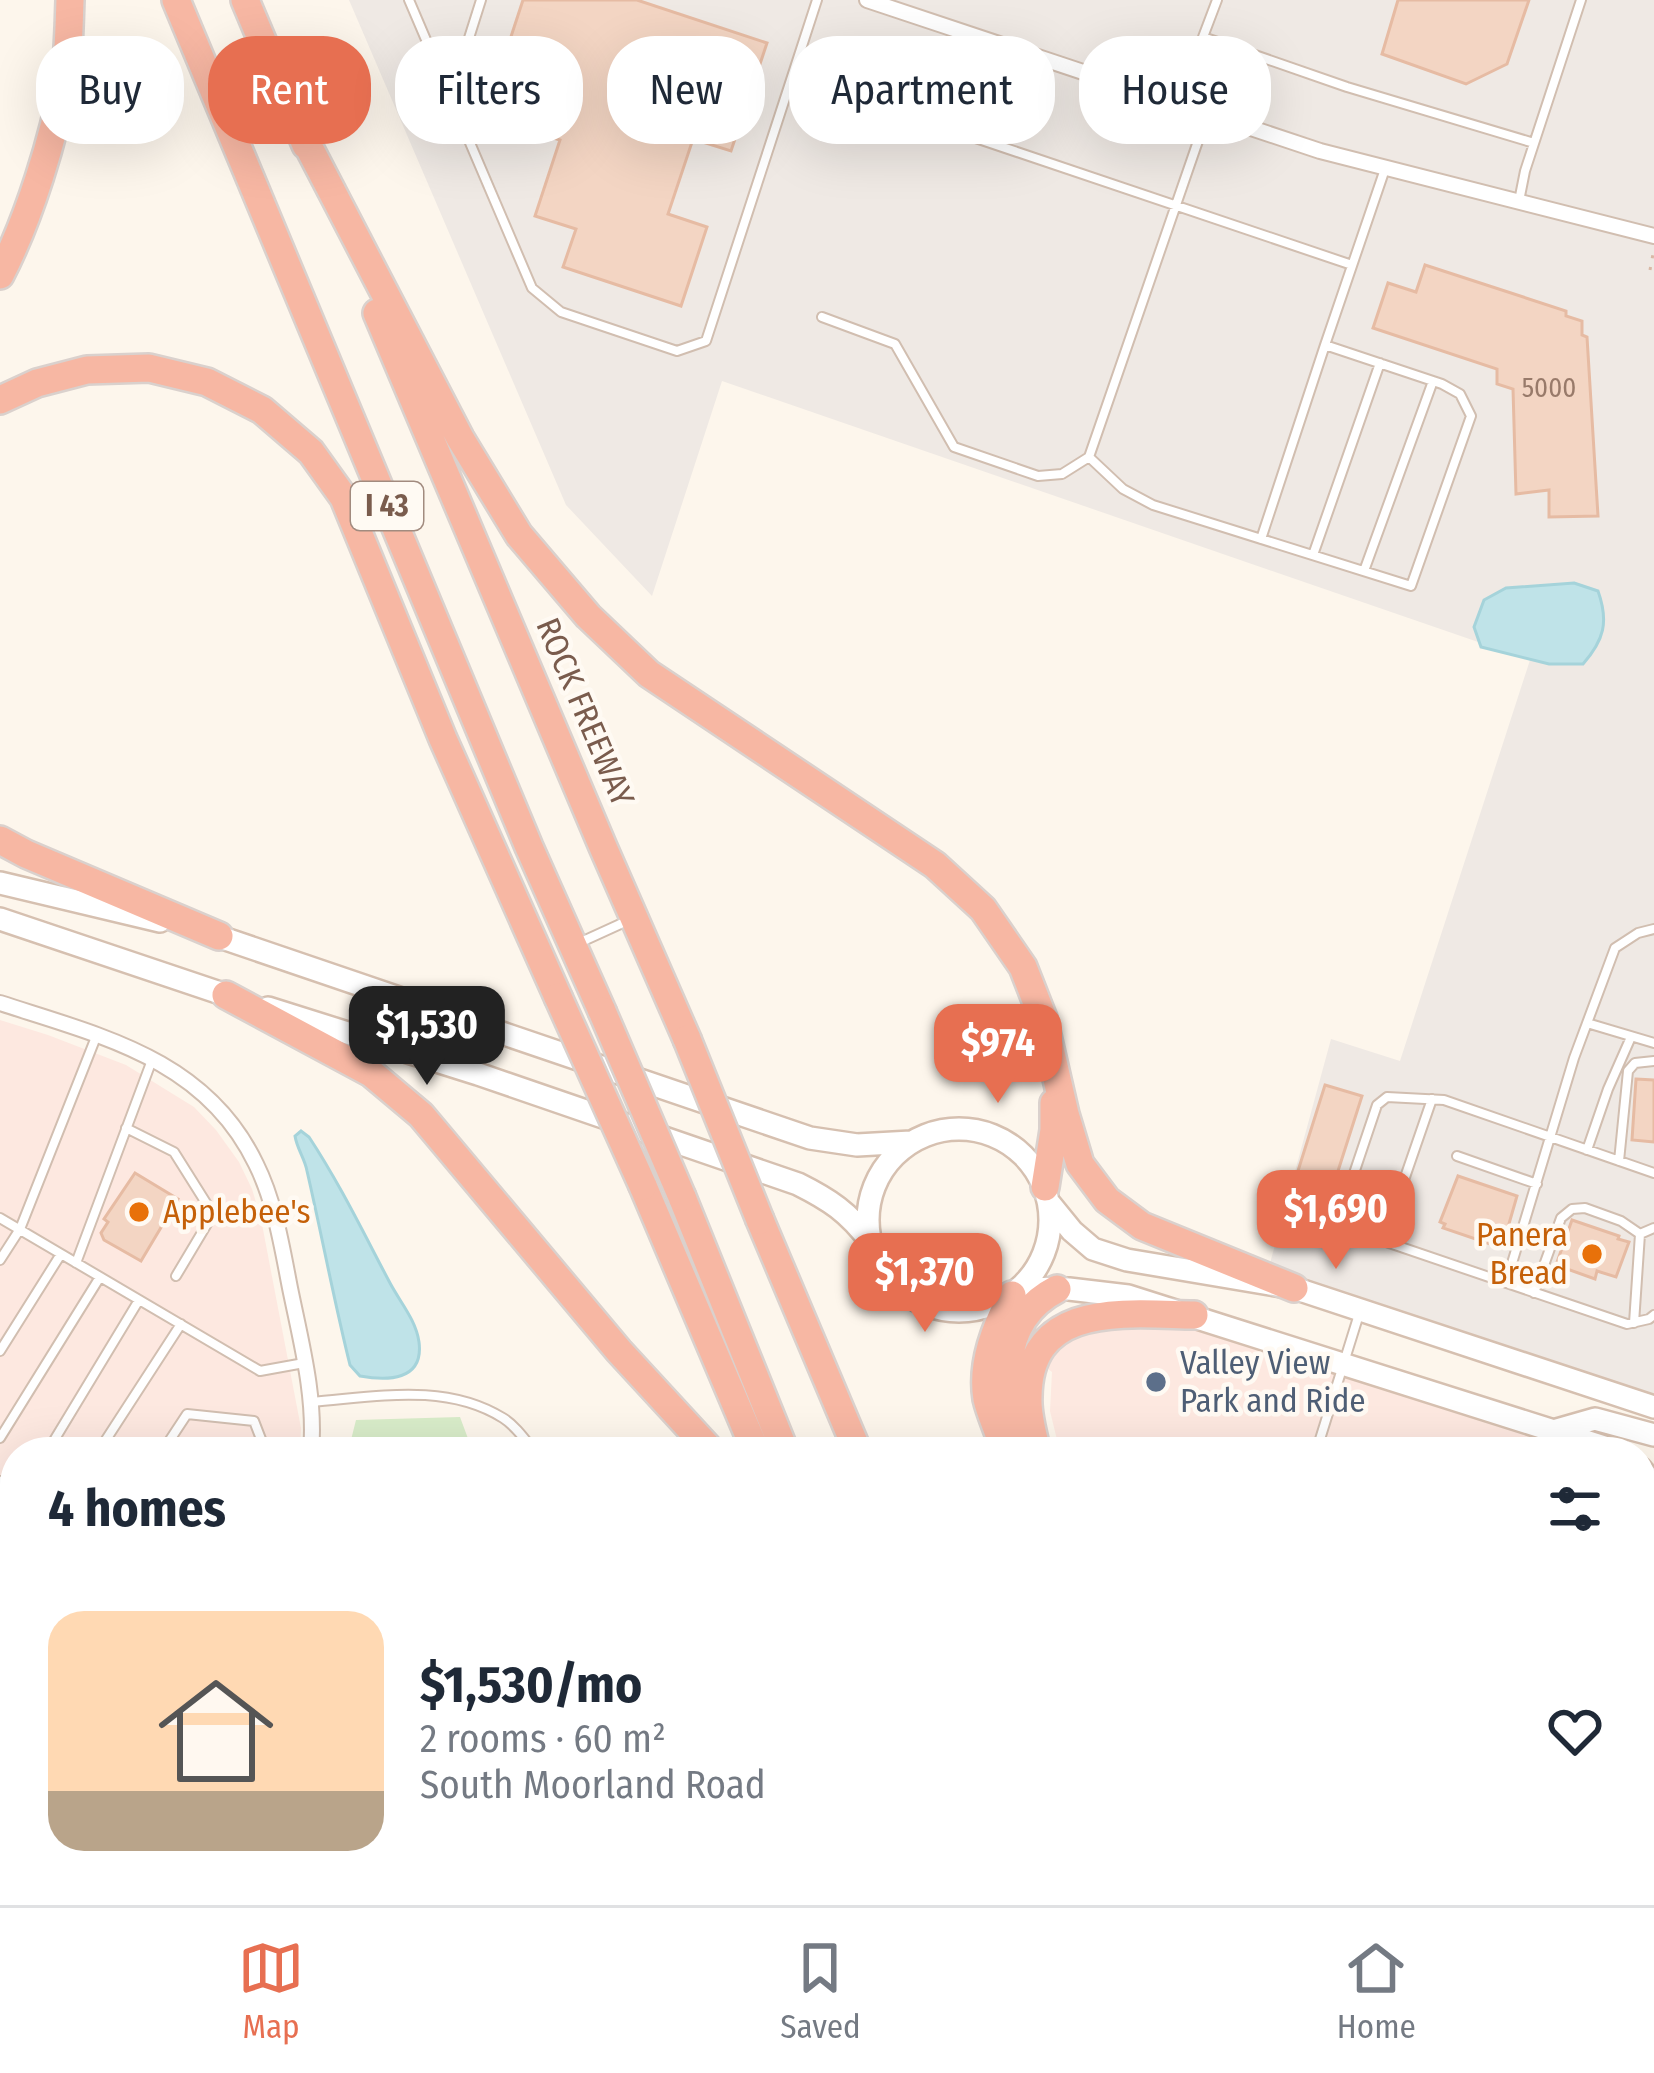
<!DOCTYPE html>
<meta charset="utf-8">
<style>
body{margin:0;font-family:"Fira Sans Condensed",sans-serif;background:#f2f2f3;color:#1f2937;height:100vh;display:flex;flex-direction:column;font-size:45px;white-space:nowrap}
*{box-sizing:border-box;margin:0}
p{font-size:39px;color:#747a83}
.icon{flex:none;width:66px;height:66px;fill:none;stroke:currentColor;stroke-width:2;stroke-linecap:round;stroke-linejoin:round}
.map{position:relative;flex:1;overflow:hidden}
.side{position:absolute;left:0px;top:1437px;width:1656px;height:468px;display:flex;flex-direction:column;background:#fff;border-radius:48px 48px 0 0;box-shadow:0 12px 48px #0002}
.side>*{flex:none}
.guide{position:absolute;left:36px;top:36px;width:1584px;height:108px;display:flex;gap:24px}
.price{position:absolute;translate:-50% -102px;padding:0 27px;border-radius:24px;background:#e76f51;color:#fff;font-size:39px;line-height:78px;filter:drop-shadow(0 3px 6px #0008)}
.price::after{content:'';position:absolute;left:50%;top:72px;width:36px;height:27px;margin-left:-18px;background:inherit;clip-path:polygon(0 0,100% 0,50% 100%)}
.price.selected{background:#222;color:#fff}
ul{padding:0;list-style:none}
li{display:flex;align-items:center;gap:36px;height:300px;padding:0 48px}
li+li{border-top:3px solid #e0e1e3}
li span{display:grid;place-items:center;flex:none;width:336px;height:240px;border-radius:36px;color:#555}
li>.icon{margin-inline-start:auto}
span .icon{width:144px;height:144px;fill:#fffc;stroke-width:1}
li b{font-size:51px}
h2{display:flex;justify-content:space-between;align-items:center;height:144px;padding:0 48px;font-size:51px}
.tag{padding:0 42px;border-radius:48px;background:#fff;box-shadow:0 12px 48px #0002;font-size:42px;line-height:108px}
.tag.selected{background:#e76f51;color:#fff}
.menu{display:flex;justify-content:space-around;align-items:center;height:168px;border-top:3px solid #e0e1e3;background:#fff;font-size:33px;color:#747a83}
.menu a{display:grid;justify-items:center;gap:6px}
.menu .selected{color:#e76f51}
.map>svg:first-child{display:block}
</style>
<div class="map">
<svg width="1654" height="1905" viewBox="0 0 1654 1905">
<rect width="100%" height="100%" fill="#fdf6ec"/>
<!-- commercial -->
<path fill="#fde8e0" d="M0 1020 48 1035 126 1065 194 1107 216 1130 239 1162 252 1189 261 1219 301 1428 300 1452H15V1890H519L507 1905H0Z
M1194 1315 1620 1452H1060L1050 1411 1052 1372 1037 1360 1059 1328Z
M1641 1459 1654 1463V1905H1172L1168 1890H1641Z"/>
<!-- industrial -->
<path fill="#efe9e4" d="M349 0H1654V1407L1266 1278 1331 1039 1400 1061 1530 660 722 381 652 596 566 505Z"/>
<!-- green -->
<path fill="#d8ecc9" d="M460 1417 473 1452H348L356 1420Z
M519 1890H869L875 1905H507Z"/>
<!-- water -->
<path fill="#bfe3e8" stroke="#a5d3da" stroke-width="3" d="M1574 583 1598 591C1609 622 1604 640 1583 664H1549L1481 647 1474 627 1484 600 1506 588Z
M301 1131 309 1137C340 1184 364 1234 390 1283 400 1302 416 1320 419 1342 424 1381 387 1381 360 1376L350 1365C334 1301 322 1236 307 1171 305 1159 297 1149 295 1136Z"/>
<!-- building -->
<path fill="#f3d5c3" stroke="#e6bba3" stroke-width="3" d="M523 0H637L767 43 731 151 693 139 668 214 707 227 681 306 563 267 576 229 535 216 560 140 485 116Z
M1398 0H1529L1507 64 1466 84 1382 54Z
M1425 265 1566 311V316L1582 321V335L1587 337 1598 516 1549 517V490L1516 494 1513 389 1497 384V369L1373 328 1388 283 1416 292Z
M1636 1079 1654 1080V1142L1632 1140Z
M1325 1085 1362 1096 1321 1224 1285 1212Z
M135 1173 178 1199 141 1261 104 1240 101 1233 108 1222 104 1219Z
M1458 1176 1517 1196 1502 1248 1443 1228 1445 1224 1440 1222Z
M1572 1220 1619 1236 1618 1239 1629 1242 1616 1277 1597 1271 1595 1279 1556 1265Z
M335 1890H402L391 1905H324Z
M1305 1890H1358L1357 1905H1304Z"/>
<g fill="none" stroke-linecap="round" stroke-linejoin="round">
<!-- lane casing -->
<g stroke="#d1beb0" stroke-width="12">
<path id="lane" d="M409 0 532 288 561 312 677 351 706 341 817 0
M972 36 940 126 1352 265
M1203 37 1217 0
M451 95 481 0
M1181 104 1203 37 1347 87 1534 143
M1207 115 1089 457 1123 489 1153 505 1411 586 1471 416 1460 394 1442 384 1325 345 1385 169
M1519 201 1525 171 1581 0
M822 317 895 344 954 447 1038 476 1062 474 1089 457
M1261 539 1325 345
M1313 555 1380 363
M1364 571 1433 381
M581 942 627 921
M1587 1023 1654 1043
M126 1128 174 1152 213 1214 176 1276
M1587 1150 1608 1089 1631 1037
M1457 1156 1537 1184
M1619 1161 1628 1071 1635 1063 1654 1061
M1654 1173 1444 1100 1387 1097 1377 1105 1340 1215 1345 1228 1627 1324 1649 1319 1654 1315
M0 1218 260 1371 304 1363
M1383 1241 1432 1099
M0 1260 20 1229 96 1037
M76 1263 152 1060
M1506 1283 1574 1058 1615 948 1638 933 1654 929
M1534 1293 1561 1218 1572 1209 1585 1208 1621 1221 1640 1234
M1634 1323 1640 1234 1654 1228
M0 1351 61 1254
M311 1402C376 1397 445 1382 503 1418 516 1426 526 1441 535 1452
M0 1438 100 1277
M47 1452 139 1300
M98 1452 181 1324
M162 1452 187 1414 254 1421 266 1452
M1316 1452 1360 1311
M0 1481 15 1490
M0 1626 15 1597
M821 1890 827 1905
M1617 1890 1627 1905
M273 1905 283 1890
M434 1905 444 1890
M1269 1905 1270 1890
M1437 1905 1446 1890"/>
</g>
<!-- street casing -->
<g stroke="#d1beb0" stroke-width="18">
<path id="street" d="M867 0 1320 151 1654 236
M0 1003C101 1036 206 1059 256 1164 275 1202 282 1247 290 1288 301 1342 316 1397 311 1452"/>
</g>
<!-- secondary casing -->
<g stroke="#d6c0b0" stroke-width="26">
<path id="secondary" d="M0 883 160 921
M0 919 238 999
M208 933 810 1138 857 1145 911 1142
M268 1008 478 1074 798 1184C830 1200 848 1212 870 1241
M868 1220a91 91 0 1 1 182 0a91 91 0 1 1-182 0Z
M1050 1204 1072 1231 1093 1249 1127 1260 1294 1288 1654 1407
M1021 1288 1069 1289 1128 1296 1620 1452
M1553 1431 1595 1419 1654 1435
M1641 1469 1654 1486
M1641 1667 1654 1638
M1641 1747 1654 1721
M1507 1905 1515 1890
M1534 1905 1540 1890
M1551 1905 1560 1890"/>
</g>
<!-- highway casing -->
<g stroke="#dad1cd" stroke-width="32">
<path id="highway" d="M176 0 529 847 602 1011
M245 0 306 145
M301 132 460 438 519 535 588 616 649 674 935 865 983 909 1023 967 1043 1018 1065 1114 1080 1164 1107 1200 1142 1226 1294 1288
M0 275C29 219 54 138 65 76 69 51 69 25 70 0
M377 313 603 847 687 1039
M0 400 37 383 87 370 149 368 207 382 262 410 311 452 344 498 443 739 558 997
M0 840 26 854 219 936
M226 995 371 1073 421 1115 619 1351 712 1452
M643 1186 756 1452
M1045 1187 1054 1130V1103
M682 1197 785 1452
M760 1220 858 1452
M1000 1437C996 1425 990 1412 987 1399 981 1363 996 1327 1012 1295
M1020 1452C1005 1394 993 1322 1057 1289
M1037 1452C1033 1435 1027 1415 1028 1397 1029 1300 1127 1314 1194 1315
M943 1890 951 1905
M970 1890 976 1905
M1043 1890 1049 1905
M1096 1890 1100 1905"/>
</g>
<!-- path -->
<path stroke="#d9b8a5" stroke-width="3" stroke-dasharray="3 9" stroke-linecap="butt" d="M1650 270 1653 254"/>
<!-- lane -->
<use href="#lane" stroke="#fff" stroke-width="8"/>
<!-- street -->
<use href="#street" stroke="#fff" stroke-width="14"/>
<!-- secondary -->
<use href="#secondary" stroke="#fff" stroke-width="21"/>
<!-- highway -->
<use href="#highway" stroke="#f7b7a3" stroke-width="27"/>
<!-- highway-bridge casing -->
<g stroke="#dad1cd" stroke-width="32" stroke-linecap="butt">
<path id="highway-bridge" d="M558 997 643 1186
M602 1011 682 1197
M687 1039 760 1220"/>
</g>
<!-- highway-bridge -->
<use href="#highway-bridge" stroke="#f7b7a3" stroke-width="27"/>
</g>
<!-- markers -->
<g fill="#e8710a" stroke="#fffaf3" stroke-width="4.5">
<circle cx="139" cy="1212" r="12"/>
<circle cx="1592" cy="1254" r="12"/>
</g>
<circle fill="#5c6f8a" stroke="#fffaf3" stroke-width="4.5" cx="1156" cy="1382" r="12"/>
<g text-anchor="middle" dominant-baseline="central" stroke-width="9" stroke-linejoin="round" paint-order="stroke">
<!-- number labels -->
<g font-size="27" fill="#987a6a">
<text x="1549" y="388">5000</text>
</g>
<!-- shield labels -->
<rect fill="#fffaf3" stroke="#a28b7f" stroke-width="3" x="351" y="482" width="72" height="48" rx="9"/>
<g font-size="30" font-weight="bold" fill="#7a5c4d">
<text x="387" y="506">I 43</text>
</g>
<!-- street labels -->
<g font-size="33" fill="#7a5c4d" stroke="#fffaf3">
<text transform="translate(585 712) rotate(67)">ROCK FREEWAY</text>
</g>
<!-- food labels -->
<g font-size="33" fill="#c56008" stroke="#fffaf3" text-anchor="start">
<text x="163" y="1212">Applebee's</text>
<text x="1568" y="1235" text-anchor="end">Panera<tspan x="1568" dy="38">Bread</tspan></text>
</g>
<!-- service labels -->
<g font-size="33" fill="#4e5e75" stroke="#fffaf3" text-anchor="start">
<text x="1180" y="1363">Valley View<tspan x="1180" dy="38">Park and Ride</tspan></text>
</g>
</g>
</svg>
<b class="price selected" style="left:427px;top:1088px">$1,530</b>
<b class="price" style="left:998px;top:1106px">$974</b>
<b class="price" style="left:1336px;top:1272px">$1,690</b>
<b class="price" style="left:925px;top:1335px">$1,370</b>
<div class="guide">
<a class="tag">Buy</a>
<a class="tag selected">Rent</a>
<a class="tag">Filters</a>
<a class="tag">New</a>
<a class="tag">Apartment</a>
<a class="tag">House</a>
</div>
<section class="side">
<h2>4 homes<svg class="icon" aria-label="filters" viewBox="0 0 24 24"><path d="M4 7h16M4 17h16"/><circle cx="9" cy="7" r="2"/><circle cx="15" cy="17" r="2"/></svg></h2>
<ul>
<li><span style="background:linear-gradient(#ffd9b3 75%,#b9a48a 0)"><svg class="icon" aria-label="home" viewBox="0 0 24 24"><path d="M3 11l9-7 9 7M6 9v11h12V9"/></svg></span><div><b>$1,530/mo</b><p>2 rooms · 60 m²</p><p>South Moorland Road</p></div><svg class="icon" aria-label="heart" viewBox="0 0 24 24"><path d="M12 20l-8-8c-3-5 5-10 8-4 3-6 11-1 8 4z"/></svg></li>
</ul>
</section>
</div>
<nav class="menu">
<a class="selected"><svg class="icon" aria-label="map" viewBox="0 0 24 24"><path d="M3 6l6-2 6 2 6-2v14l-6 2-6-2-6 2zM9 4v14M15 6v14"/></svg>Map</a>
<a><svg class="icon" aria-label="saved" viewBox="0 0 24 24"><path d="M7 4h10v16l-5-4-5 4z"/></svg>Saved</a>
<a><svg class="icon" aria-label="home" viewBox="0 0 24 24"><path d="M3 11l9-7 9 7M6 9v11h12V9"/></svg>Home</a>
</nav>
